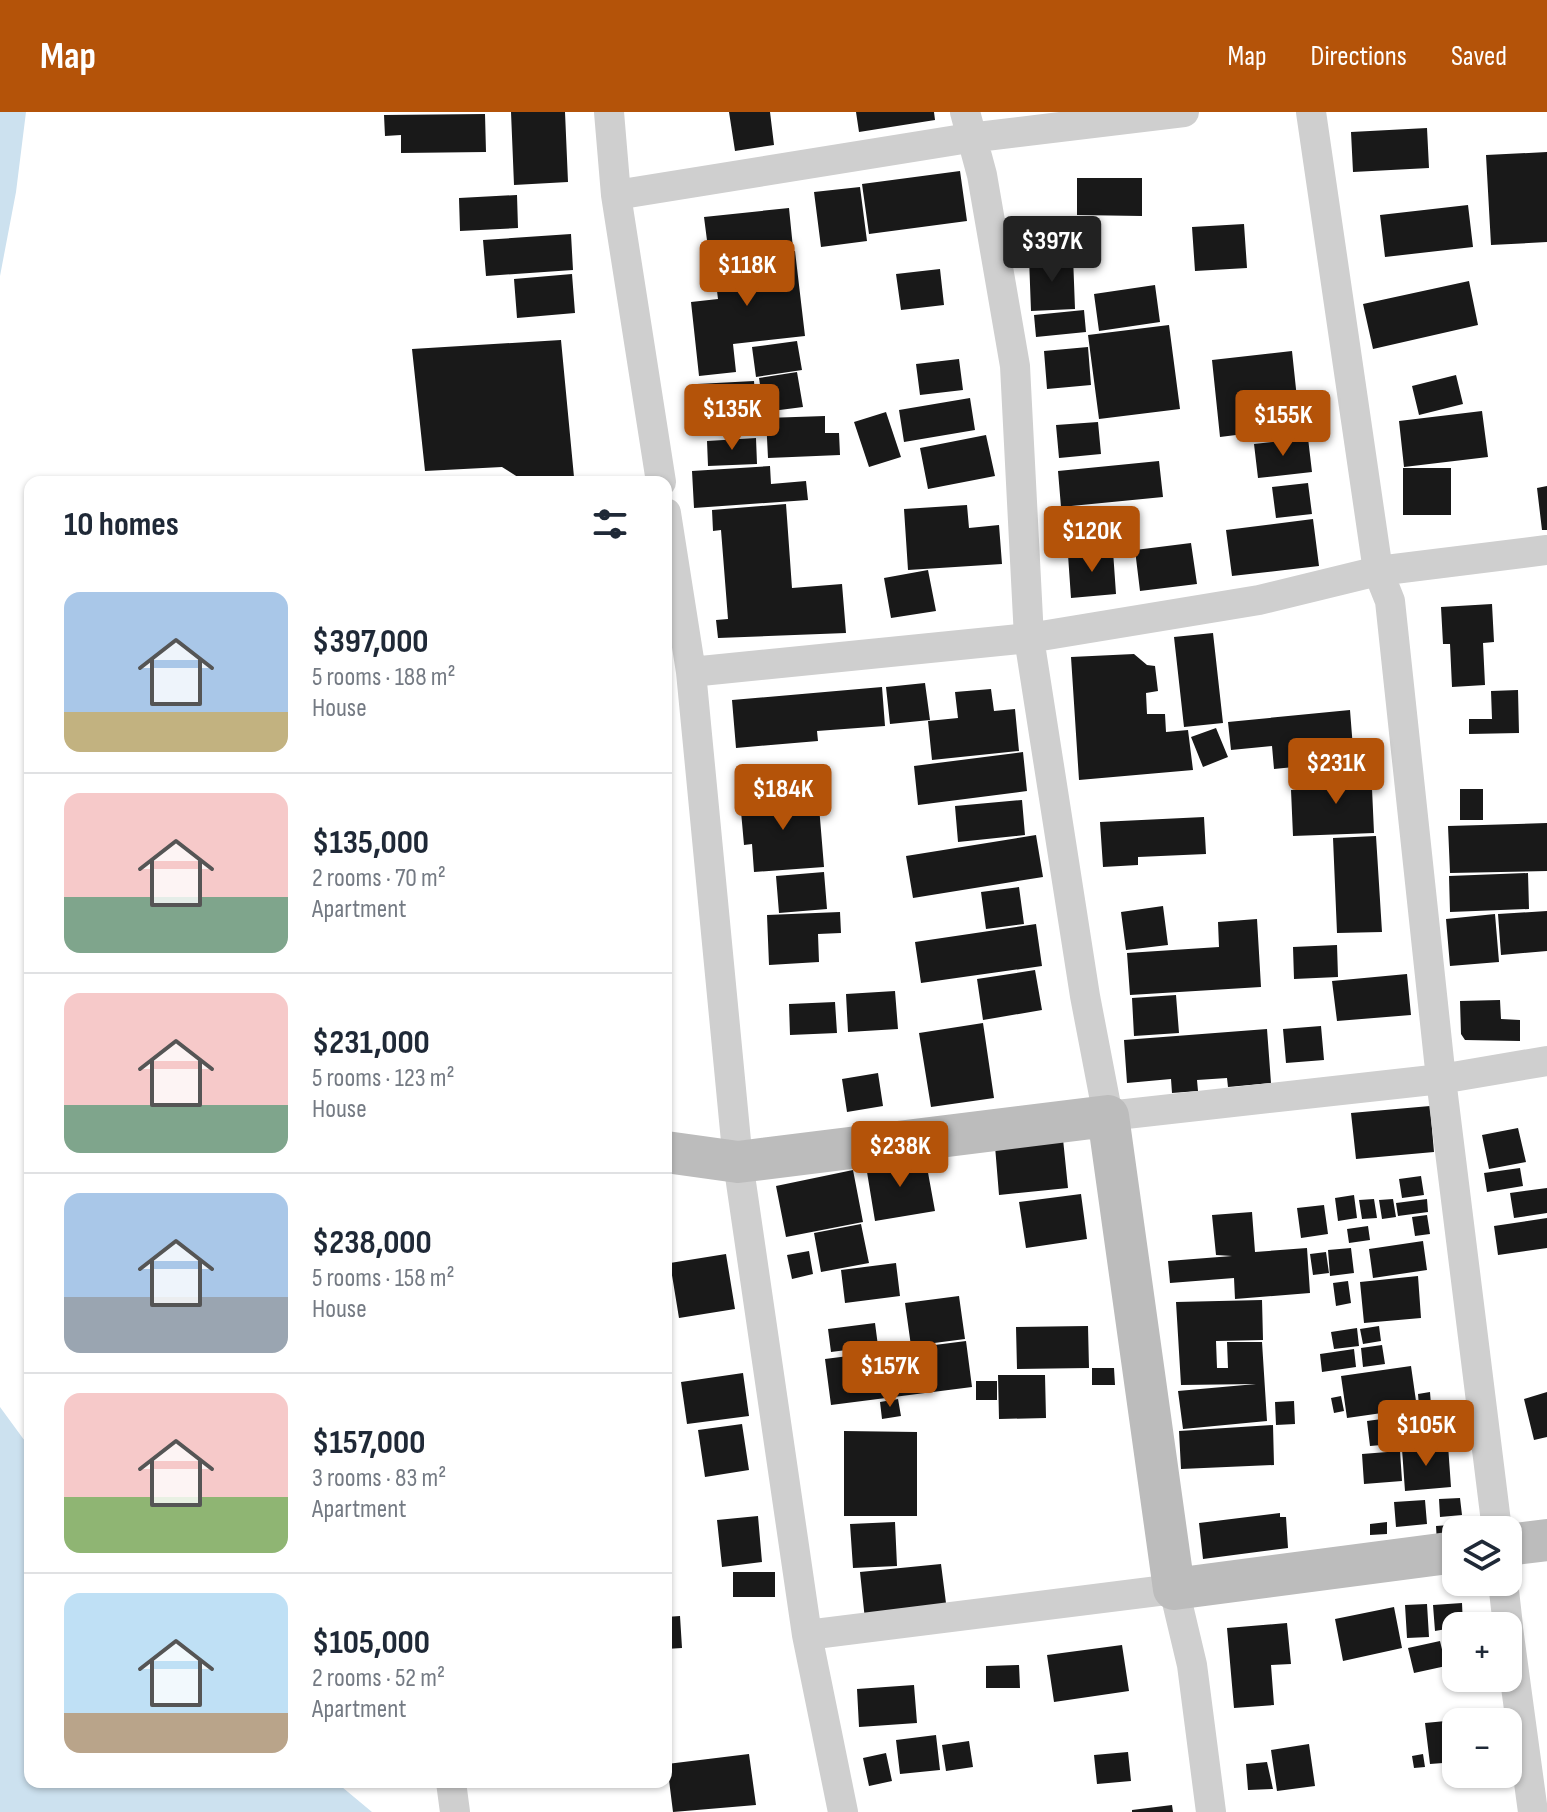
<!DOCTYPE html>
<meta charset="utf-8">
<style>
body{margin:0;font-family:"Sofia Sans Condensed",sans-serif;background:#f2f2f3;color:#1f2937;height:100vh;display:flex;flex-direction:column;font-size:30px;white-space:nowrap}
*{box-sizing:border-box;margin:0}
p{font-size:26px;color:#747a83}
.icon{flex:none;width:44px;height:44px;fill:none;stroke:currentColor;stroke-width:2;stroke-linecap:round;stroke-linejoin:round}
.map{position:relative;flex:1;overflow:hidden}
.side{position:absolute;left:24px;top:364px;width:648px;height:1312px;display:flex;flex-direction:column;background:#fff;border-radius:16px;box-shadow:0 2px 6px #0004}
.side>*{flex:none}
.controls{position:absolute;left:1442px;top:1404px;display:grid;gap:16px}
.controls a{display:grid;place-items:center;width:80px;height:80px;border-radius:16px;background:#fff;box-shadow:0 2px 6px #0004;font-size:40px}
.price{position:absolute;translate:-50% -68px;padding:0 18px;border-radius:8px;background:#b45309;color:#fff;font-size:26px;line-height:52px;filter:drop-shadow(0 2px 4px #0008)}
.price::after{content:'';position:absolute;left:50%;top:48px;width:24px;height:18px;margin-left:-12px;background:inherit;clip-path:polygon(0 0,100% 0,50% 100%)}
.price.current{background:#222;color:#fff}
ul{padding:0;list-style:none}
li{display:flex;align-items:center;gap:24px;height:200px;padding:0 40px}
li+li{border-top:2px solid #e0e1e3}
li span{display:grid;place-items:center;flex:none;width:224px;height:160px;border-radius:16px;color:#555}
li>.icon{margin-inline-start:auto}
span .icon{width:96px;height:96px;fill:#fffc;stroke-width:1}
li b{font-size:34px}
h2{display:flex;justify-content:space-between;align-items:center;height:96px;padding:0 40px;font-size:34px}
header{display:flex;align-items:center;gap:48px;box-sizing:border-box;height:112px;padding:0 40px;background:#b45309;color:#fff}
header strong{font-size:38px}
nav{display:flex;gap:44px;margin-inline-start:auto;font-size:28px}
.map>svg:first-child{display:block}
</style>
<header>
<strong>Map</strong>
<nav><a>Map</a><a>Directions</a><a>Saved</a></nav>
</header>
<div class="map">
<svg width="1547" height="1700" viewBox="0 0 1547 1700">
<rect width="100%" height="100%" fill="#fff"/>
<!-- water -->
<path fill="#cce1ef" d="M0 0H26L16 80 0 164Z
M0 1295 30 1336V1670H336L372 1700H0Z"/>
<!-- building -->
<path fill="#191919" d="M511 0H565L568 70 514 73Z
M729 0H770L774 33 735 39Z
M856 0H934L935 8 859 20Z
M485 2 486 40 401 41V23L385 24 384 3Z
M1427 16 1429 56 1353 60 1351 20Z
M1547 40V130L1491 133 1486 43Z
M960 59 967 109 869 122 862 72Z
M1077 66H1142V104L1077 103Z
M860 75 867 129 821 135 814 80Z
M517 83 518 116 460 119 459 86Z
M1468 93 1473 135 1385 145 1380 103Z
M789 96 793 136 709 144 704 105Z
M1244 112 1247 156 1195 159 1192 115Z
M571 122 573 158 486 164 483 128Z
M795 139 805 224 733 232 736 260 699 264 691 190 718 187 713 147Z
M1073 144 1075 197 1031 199 1029 146Z
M940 157 944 193 901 198 896 162Z
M572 162 575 201 517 206 514 167Z
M1469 169 1478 213 1373 237 1363 192Z
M1155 173 1160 210 1099 219 1094 182Z
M1084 198 1086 220 1036 225 1034 203Z
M1169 213 1180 297 1099 307 1088 223Z
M561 228 574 365 524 369 502 355 425 359 412 237Z
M797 229 802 258 756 265 752 235Z
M1088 235 1091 273 1047 277 1044 239Z
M1292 239 1300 315 1220 325 1212 248Z
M959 247 963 278 920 283 916 252Z
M797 260 803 295 764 300 759 266Z
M1456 263 1463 292 1419 303 1412 274Z
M754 269 757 310 700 313 697 272Z
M970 286 975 318 904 330 899 298Z
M1482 299 1488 345 1404 355 1399 309Z
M886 300 901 345 869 355 854 310Z
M825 304V321H839L840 343 768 346 766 306Z
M1098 310 1101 342 1059 346 1056 313Z
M986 323 995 364 928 377 920 336Z
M756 326 757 352 708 354 707 329Z
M1308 326 1312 360 1258 366 1254 332Z
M1159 349 1163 385 1061 395 1058 359Z
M770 354 771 372 806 369 808 388 694 396 692 359Z
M1403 356H1451V403H1403Z
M1308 371 1312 402 1276 406 1272 375Z
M1547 374V418H1542L1537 376Z
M786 392 792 476 842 472 846 521 718 526 716 508 728 507 721 418 713 419 712 398Z
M967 393 969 416 999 413 1002 452 908 458 904 397Z
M1130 395 1132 434 1064 439 1061 399Z
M1313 407 1319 454 1232 464 1226 418Z
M1191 431 1197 472 1140 479 1135 438Z
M1113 439 1116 482 1071 486 1068 443Z
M928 458 936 499 891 506 884 466Z
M1492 492 1494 530 1483 531 1485 573 1452 575 1450 532H1443L1441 495Z
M1213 521 1223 611 1184 615 1174 525Z
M1134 542 1147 553 1155 554 1158 579 1146 581 1147 602H1165L1166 620 1188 618 1193 658 1079 668 1071 545Z
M925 571 930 608 890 612 886 575Z
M882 575 885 614 817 619 818 629 736 636 732 588Z
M991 577 994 599 1015 597 1019 639 932 648 928 609 958 606 955 580Z
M1518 578 1519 621 1469 622V607H1492L1491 579Z
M1350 598 1354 649 1274 657 1272 634 1231 638 1228 610Z
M1216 616 1228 645 1203 655 1191 625Z
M1023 640 1027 679 918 693 914 654Z
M1371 654 1374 721 1293 724 1291 678 1338 676 1337 656Z
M1460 677H1483V708H1460Z
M818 682 824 755 754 760 752 732 744 733 740 688Z
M1022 688 1025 723 958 730 955 694Z
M1204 705 1206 742 1138 745V753L1103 755 1100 710Z
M1547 711V759L1450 761 1448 714Z
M1036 723 1043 765 913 786 906 744Z
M1376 724 1382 820 1337 821 1333 726Z
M824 760 827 797 779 801 776 764Z
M1528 761 1529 797 1450 800 1449 764Z
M1019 775 1024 812 986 817 981 780Z
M1163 794 1168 833 1126 838 1121 800Z
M1547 799V839L1501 843 1498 802Z
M840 800 841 821 818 822 819 850 769 853 767 803Z
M1495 802 1499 850 1450 854 1446 807Z
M1257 807 1261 875 1130 883 1127 841 1219 835 1218 810Z
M1036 812 1042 854 921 871 915 830Z
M1337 833 1338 865 1294 867 1293 835Z
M1035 858 1042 898 983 908 977 867Z
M1407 862 1411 903 1337 909 1332 869Z
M895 879 898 917 848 920 846 882Z
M1176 883 1179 921 1134 924 1132 886Z
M1500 888 1501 907 1520 908V929L1465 928 1461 922 1460 889Z
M835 890 837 921 790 923 789 892Z
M983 911 994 986 931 995 919 921Z
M1321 914 1324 948 1286 951 1283 917Z
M1267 917 1271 971 1228 975 1227 966 1197 968 1198 979 1172 981 1171 967 1127 971 1124 928Z
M878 961 883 994 847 1000 842 967Z
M1430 994 1434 1040 1356 1047 1351 1001Z
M1518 1016 1526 1050 1489 1057 1482 1023Z
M1063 1027 1068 1076 999 1083 995 1034Z
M925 1044 935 1099 875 1109 866 1054Z
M1520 1056 1523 1074 1487 1080 1484 1061Z
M853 1058 863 1110 786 1125 776 1074Z
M1421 1064 1424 1083 1402 1086 1399 1067Z
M1547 1076V1101L1514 1106 1510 1081Z
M1081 1082 1087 1127 1026 1136 1019 1090Z
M1354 1083 1357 1106 1338 1109 1335 1086Z
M1374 1087 1377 1106 1362 1107 1359 1088Z
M1393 1087 1396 1105 1382 1107 1379 1088Z
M1427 1087 1428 1100 1398 1104 1396 1091Z
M1324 1093 1328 1122 1301 1126 1297 1096Z
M1252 1100 1255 1140 1307 1136 1310 1181 1235 1187 1234 1166 1170 1171 1168 1149 1232 1144 1216 1143 1212 1103Z
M1427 1103 1430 1122 1415 1124 1412 1105Z
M1547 1106V1136L1498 1143 1494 1114Z
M861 1112 869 1151 821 1160 814 1121Z
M1368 1114 1370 1128 1349 1131 1347 1117Z
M1423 1129 1427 1158 1373 1166 1369 1137Z
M1351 1136 1354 1161 1330 1164 1328 1138Z
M809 1139 813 1162 792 1167 787 1143Z
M1326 1140 1329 1161 1313 1163 1310 1142Z
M726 1142 735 1197 679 1206 670 1151Z
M896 1151 900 1184 845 1191 841 1158Z
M1418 1164 1421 1206 1364 1211 1360 1170Z
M1348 1169 1351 1191 1336 1194 1333 1171Z
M959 1184 965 1227 911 1234 905 1191Z
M1262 1188 1263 1228 1216 1229 1217 1256H1228L1227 1230H1262L1267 1309 1183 1317 1178 1279 1256 1272 1181 1273 1176 1190Z
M875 1211 878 1234 831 1240 828 1217Z
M1088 1214 1089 1256 1017 1257 1016 1215Z
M1379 1214 1381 1229 1363 1232 1360 1217Z
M1357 1216 1359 1234 1334 1237 1331 1220Z
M966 1229 972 1275 831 1293 825 1247Z
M1382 1233 1385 1252 1363 1255 1361 1236Z
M1354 1237 1356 1255 1322 1260 1320 1242Z
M1411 1254 1417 1296 1347 1306 1341 1264Z
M1092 1256H1114L1115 1273H1092Z
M743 1261 749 1304 687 1312 681 1270Z
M998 1263H1045L1046 1306 999 1307Z
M976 1269H997V1288H976Z
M1430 1280 1431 1293 1419 1294 1418 1282Z
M1547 1280V1325L1534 1328 1524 1287Z
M1341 1284 1344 1299 1334 1301 1331 1286Z
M898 1287 901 1304 882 1307 880 1290Z
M1294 1289 1295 1312 1276 1313 1275 1290Z
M1433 1297 1437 1325 1405 1330 1401 1302Z
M1389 1306 1393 1332 1370 1334 1367 1309Z
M742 1312 749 1358 705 1365 698 1318Z
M1273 1313 1274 1353 1181 1357 1179 1319Z
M844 1319 917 1320V1404H844Z
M1448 1333 1451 1375 1405 1379 1402 1337Z
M1400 1339 1402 1369 1364 1372 1362 1342Z
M1460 1386 1462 1403 1440 1405 1439 1387Z
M1425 1388 1427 1412 1396 1415 1394 1390Z
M1280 1401V1405H1286L1288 1436 1203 1447 1199 1411Z
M758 1404 762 1450 722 1455 717 1408Z
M895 1410 897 1454 853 1456 850 1412Z
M1387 1410V1422L1370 1423V1412Z
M1463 1412V1418H1456V1430L1437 1431 1436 1414Z
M941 1452 947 1499 865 1508 860 1460Z
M733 1460H775V1485H733Z
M1462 1491 1463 1514 1435 1519 1433 1493Z
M1427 1492 1429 1525 1407 1526 1405 1493Z
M1394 1495 1402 1536 1343 1549 1335 1507Z
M680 1504 682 1536 666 1537V1505Z
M1287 1511 1291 1552 1271 1553 1274 1593 1234 1596 1227 1516Z
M1440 1529 1446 1554 1414 1561 1408 1536Z
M1122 1533 1129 1579 1054 1590 1047 1543Z
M1019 1553 1020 1576H986V1554Z
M914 1573 917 1611 859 1615 857 1577Z
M1456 1608V1650L1430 1652 1425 1611Z
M936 1623 940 1658 900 1662 896 1628Z
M969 1629 973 1655 946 1659 942 1633Z
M1309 1632 1315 1674 1277 1679 1271 1638Z
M1128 1640 1131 1669 1097 1672 1094 1643Z
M886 1641 892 1669 869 1674 863 1646Z
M749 1642 756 1693 673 1700 667 1652Z
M1423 1642 1425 1655 1414 1656 1412 1644Z
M1267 1650 1273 1677 1248 1678 1246 1652Z
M1172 1693 1173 1700H1132V1698Z"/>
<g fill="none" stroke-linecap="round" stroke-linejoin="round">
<!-- street -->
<path stroke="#cfcfcf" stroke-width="30" d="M609 0 616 83 661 370
M965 0 982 63 1015 254 1029 526 1085 884 1108 1004 1441 967 1547 949
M1311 0 1378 459 1390 489 1441 967 1497 1418
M616 83 969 26 1184 0
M666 401 691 560 738 1050 807 1523 843 1700
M691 560 1029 526 1259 488 1378 459 1547 438
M1503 1470 1508 1514
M1508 1516 1533 1700
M807 1523 1174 1477 1192 1553 1211 1700
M451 1670 455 1700"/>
<!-- secondary -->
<path stroke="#bcbcbc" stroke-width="42" d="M666 1040 738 1050 1108 1004 1174 1477 1456 1440
M1508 1433 1547 1428"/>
</g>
</svg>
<div class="controls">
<a><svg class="icon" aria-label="layers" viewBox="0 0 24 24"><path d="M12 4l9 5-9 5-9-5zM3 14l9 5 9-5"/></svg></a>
<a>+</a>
<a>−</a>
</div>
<b class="price current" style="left:1052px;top:172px">$397K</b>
<b class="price" style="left:747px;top:196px">$118K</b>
<b class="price" style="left:732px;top:340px">$135K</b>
<b class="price" style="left:1283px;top:346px">$155K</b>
<b class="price" style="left:1092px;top:462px">$120K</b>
<b class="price" style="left:1336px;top:694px">$231K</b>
<b class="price" style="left:783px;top:720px">$184K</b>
<b class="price" style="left:900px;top:1077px">$238K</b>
<b class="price" style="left:890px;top:1297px">$157K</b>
<b class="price" style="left:1426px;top:1356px">$105K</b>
<section class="side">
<h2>10 homes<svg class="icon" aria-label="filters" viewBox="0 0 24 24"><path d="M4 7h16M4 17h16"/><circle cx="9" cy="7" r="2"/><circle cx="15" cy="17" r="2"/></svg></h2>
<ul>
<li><span style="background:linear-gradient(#a9c7e8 75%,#c2b280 0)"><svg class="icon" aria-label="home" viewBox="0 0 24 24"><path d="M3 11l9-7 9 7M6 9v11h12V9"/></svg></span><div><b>$397,000</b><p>5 rooms · 188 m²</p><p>House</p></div></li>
<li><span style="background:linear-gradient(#f6c9c9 65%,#7fa58c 0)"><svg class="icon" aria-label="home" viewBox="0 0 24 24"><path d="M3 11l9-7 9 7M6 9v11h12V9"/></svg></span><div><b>$135,000</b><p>2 rooms · 70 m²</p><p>Apartment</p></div></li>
<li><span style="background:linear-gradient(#f6c9c9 70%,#7fa58c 0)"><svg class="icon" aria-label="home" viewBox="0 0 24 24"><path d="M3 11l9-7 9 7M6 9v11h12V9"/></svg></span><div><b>$231,000</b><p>5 rooms · 123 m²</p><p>House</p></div></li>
<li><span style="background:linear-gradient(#a9c7e8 65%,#9aa5b1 0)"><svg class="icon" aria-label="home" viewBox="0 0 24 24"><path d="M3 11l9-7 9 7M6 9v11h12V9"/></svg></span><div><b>$238,000</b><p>5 rooms · 158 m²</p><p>House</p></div></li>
<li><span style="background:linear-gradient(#f6c9c9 65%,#8fb573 0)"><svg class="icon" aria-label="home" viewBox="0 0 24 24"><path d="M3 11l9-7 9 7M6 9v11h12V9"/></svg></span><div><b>$157,000</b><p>3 rooms · 83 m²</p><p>Apartment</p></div></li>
<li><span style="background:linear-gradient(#bfe0f5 75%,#b9a48a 0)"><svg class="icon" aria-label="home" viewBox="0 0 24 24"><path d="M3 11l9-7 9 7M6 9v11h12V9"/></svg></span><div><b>$105,000</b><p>2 rooms · 52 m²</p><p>Apartment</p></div></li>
</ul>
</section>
</div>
